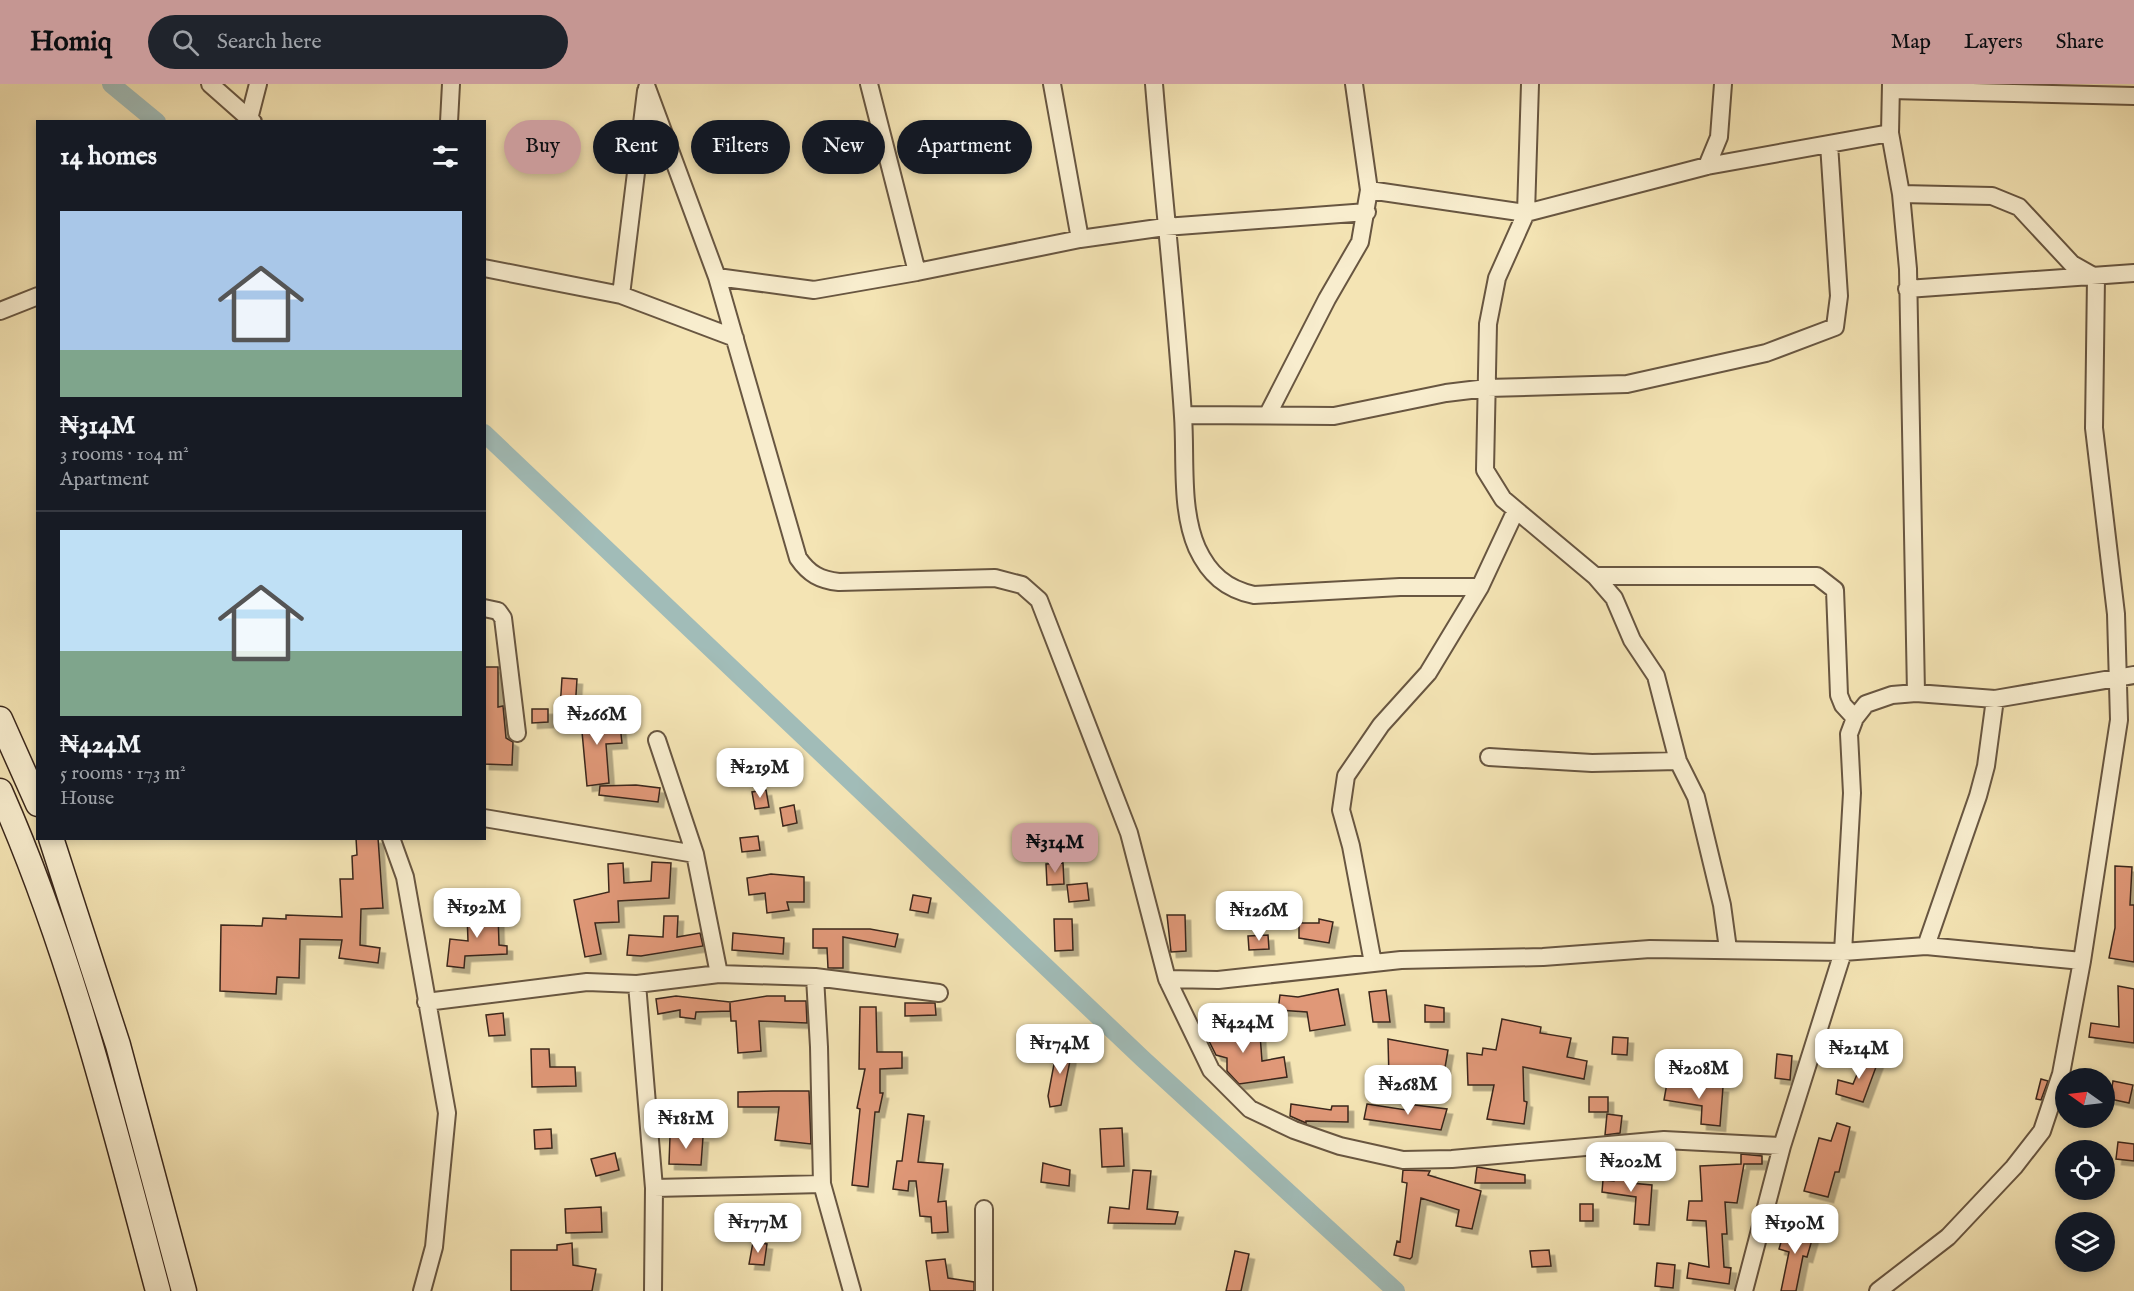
<!DOCTYPE html>
<meta charset="utf-8">
<style>
body{margin:0;font-family:"IM FELL English",serif;background:#20242c;color:#f1f3f6;height:100vh;display:flex;flex-direction:column;font-size:22px;white-space:nowrap}
*{box-sizing:border-box;margin:0}
p{font-size:20px;color:#9ea1a6}
.icon{flex:none;width:33px;height:33px;fill:none;stroke:currentColor;stroke-width:2;stroke-linecap:round;stroke-linejoin:round}
.map{position:relative;flex:1;overflow:hidden}
.drawer{position:absolute;left:36px;top:36px;width:450px;height:720px;display:flex;flex-direction:column;background:#171b24;border-radius:0px;box-shadow:0 3px 9px #0003}
.drawer>*{flex:none}
.hud{position:absolute;left:504px;top:36px;width:570px;height:54px;display:flex;gap:12px}
.needle{width:39px;rotate:284deg}
.controls{position:absolute;left:2055px;top:984px;display:grid;gap:12px}
.controls a{display:grid;place-items:center;width:60px;height:60px;border-radius:50%;background:#171b24;box-shadow:0 3px 9px #0003;font-size:30px}
.price{position:absolute;translate:-50% -51px;padding:0 14px;border-radius:12px;background:#fff;color:#222;font-size:20px;line-height:39px;filter:drop-shadow(0 2px 3px #0008)}
.price::after{content:'';position:absolute;left:50%;top:36px;width:18px;height:14px;margin-left:-9px;background:inherit;clip-path:polygon(0 0,100% 0,50% 100%)}
.price.on{background:#c59692;color:#111}
ul{padding:0;list-style:none}
li{display:grid;align-content:center;gap:12px;height:318px;padding:0 24px}
li+li{border-top:2px solid #363941}
li span{display:grid;place-items:center;height:186px;border-radius:0px;color:#555}
li>.icon{margin-inline-start:auto}
span .icon{width:108px;height:108px;fill:#fffc;stroke-width:1}
li b{font-size:26px}
h2{display:flex;justify-content:space-between;align-items:center;height:72px;padding:0 24px;font-size:26px}
.pill{padding:0 21px;border-radius:27px;background:#171b24;box-shadow:0 3px 9px #0003;font-size:21px;line-height:54px}
.pill.on{background:#c59692;color:#111}
header{display:flex;align-items:center;gap:36px;box-sizing:border-box;height:84px;padding:0 30px;background:#c59692;color:#111}
header strong{font-size:28px}
nav{display:flex;gap:33px;margin-inline-start:auto;font-size:21px}
.search{width:420px;height:54px;background:#20242c;display:flex;align-items:center;gap:15px;box-sizing:border-box;padding:0 21px;border-radius:33px;color:#9ea1a6;font-size:22px}
.map>svg:first-child{display:block}
</style>
<header>
<strong>Homiq</strong>
<div class="search"><svg class="icon" aria-label="search" viewBox="0 0 24 24"><circle cx="10" cy="10" r="6"/><path d="M15 15l6 6"/></svg>Search here</div>
<nav><a>Map</a><a>Layers</a><a>Share</a></nav>
</header>
<div class="map">
<svg width="2134" height="1207" viewBox="0 0 2134 1207">
<defs>
<filter id="shadow"><feDropShadow dx="5.5" dy="5.5" stdDeviation="0" flood-color="#0004"/></filter>
</defs>
<rect width="100%" height="100%" fill="#f4e4b4"/>
<filter id="stains"><feTurbulence type="fractalNoise" baseFrequency=".00333" numOctaves="4"/><feColorMatrix values="0 0 0 0 .2 0 0 0 0 .09 0 0 0 0 .02 0 0 0 .5 -.17"/></filter>
<radialGradient id="worn" r=".72"><stop offset=".6" stop-color="#630" stop-opacity="0"/><stop offset="1" stop-color="#630" stop-opacity=".3"/></radialGradient>
<g fill="none" stroke-linecap="round" stroke-linejoin="round">
<!-- canal -->
<path stroke="#a1bcb8" stroke-width="18" d="M111 0 157 38
M484 349 1143 975 1396 1207"/>
</g>
<!-- building -->
<path fill="#e09878" stroke="#3a271b" stroke-width="1.5" filter="url(#shadow)" d="M484 583H498V623L503 622 506 654 513 658 512 681 484 680Z
M562 594 577 595 575 626 560 625Z
M532 625H548V638L532 639Z
M580 626H601V643L620 641 622 659 606 660 609 699 587 702Z
M636 701 660 704 658 718 599 711 600 702Z
M766 706 769 723 755 725 752 708Z
M794 721 797 739 783 742 780 724Z
M758 752 760 766 742 768 740 754Z
M356 754H378L383 824 361 825 360 861 380 864 378 879 339 874 342 856 300 855 299 894 277 893 276 910 220 907 221 841 262 842 263 834 286 835V831L342 833 340 795H353L352 772 357 771Z
M652 778 671 779 669 814 618 817 619 838 595 839 601 870 585 873 574 816 609 808 608 780 623 779 624 799 651 797Z
M1063 779 1064 800 1047 801 1046 780Z
M2115 782 2132 783 2130 821H2134V878L2109 874 2115 844Z
M771 790 804 793V818H787L789 826 767 829 765 809 749 811 747 794Z
M1087 799 1089 816 1069 818 1067 801Z
M913 811 931 814 928 829 910 826Z
M498 828 499 861 507 862V870L465 872 464 884 447 882 450 855 468 857 467 829Z
M1167 831H1185L1186 867 1171 868Z
M664 832H678L677 853 700 849 703 862 641 872 627 871 629 851 663 853Z
M1054 835H1072L1073 866 1055 867Z
M1319 835 1333 838 1329 859 1299 854V839H1319Z
M813 845H870L898 850 895 863 843 853V884H828L827 864H813Z
M733 849 784 854 783 870 732 866Z
M1268 851 1269 865 1249 866 1248 852Z
M2118 902 2134 905V959L2089 953 2091 939 2119 943Z
M1338 905 1345 941 1310 947 1307 928 1278 926 1280 911 1298 913Z
M1386 906 1390 938H1373L1369 908Z
M676 912 730 918 767 912H785V917H806L807 939 759 937 761 967 738 969 736 937H731L730 919V927L696 928 695 935 680 933V926L658 930 656 915Z
M905 919H935L936 931 905 932Z
M1425 921 1444 924V938H1425Z
M860 923H876L877 968H902V984L880 985V1009H883L879 1028H875L868 1103 852 1101 860 1025 857 1024 865 985H859Z
M503 929 505 951 489 952 486 931Z
M1502 935 1541 943 1540 949 1571 954 1567 973 1587 977 1584 995 1523 983 1524 1017 1527 1018 1524 1040 1487 1035 1494 1001H1468L1467 969 1482 971 1483 964 1496 966Z
M1199 937 1260 950 1262 977 1284 973 1287 993 1239 1000 1227 987V974L1216 971Z
M1613 953 1628 954 1627 971 1612 970Z
M1388 955 1448 966 1442 1001 1408 1002V995H1389Z
M1058 959 1072 962 1070 977 1061 1021 1050 1023 1048 1012Z
M531 965H549L550 983H575L576 1002 532 1003Z
M1866 969 1879 975 1863 1018 1836 1010 1838 996 1853 1000Z
M1777 970 1792 972 1790 996 1775 994Z
M2041 995 2048 997 2041 1016 2036 1015Z
M2113 997 2133 1001 2129 1019 2110 1015Z
M1667 999 1723 1003 1720 1042 1701 1040 1702 1022 1664 1016Z
M773 1007H809L811 1060 775 1056 779 1023H738V1008Z
M1589 1013H1608V1028H1589Z
M1291 1020 1331 1026 1332 1022H1348V1038L1306 1037V1039L1290 1032Z
M1367 1020 1406 1026 1407 1020 1447 1025 1441 1046 1364 1035Z
M908 1030 924 1032 918 1078 943 1080 938 1118 946 1117 948 1148 932 1149 931 1133 920 1132 916 1097H909L908 1107 893 1105 897 1077H902Z
M1607 1030 1622 1032 1620 1049 1605 1051Z
M1837 1039 1850 1043 1839 1088H1835L1828 1113 1804 1107 1819 1054 1831 1057Z
M1122 1044 1124 1082 1102 1083 1100 1045Z
M551 1045 552 1064 535 1065 534 1046Z
M670 1052 703 1053 701 1081 669 1080Z
M2118 1058 2134 1060V1077L2116 1075Z
M615 1069 619 1086 596 1092 591 1075Z
M1741 1070 1762 1072V1080H1744L1737 1119 1725 1118 1727 1150H1722L1724 1183 1731 1184 1729 1200 1687 1194 1689 1179 1709 1183 1706 1137 1687 1136 1689 1117H1702L1700 1082 1741 1080Z
M1043 1079 1070 1086 1069 1102 1041 1098Z
M1616 1082 1633 1084 1631 1099 1652 1101 1649 1141 1634 1140 1636 1113 1602 1108 1603 1096 1614 1097Z
M1477 1083 1525 1091V1099H1475Z
M1133 1086 1151 1087 1147 1125 1178 1128 1175 1140 1108 1139 1110 1123 1129 1125Z
M1403 1086 1430 1087 1428 1091 1481 1107 1472 1145 1456 1142 1459 1126 1421 1114 1412 1173 1410 1175 1394 1171 1397 1157 1400 1158 1407 1099 1402 1098Z
M750 1120 751 1136 733 1137 732 1121Z
M1580 1120H1593V1137H1580Z
M601 1123 602 1148 566 1149 565 1125Z
M1786 1141 1814 1149 1807 1173 1803 1172 1796 1207H1781L1789 1168 1779 1165Z
M753 1158 767 1160 764 1181 749 1180Z
M572 1159 573 1181 596 1185 592 1207H511V1166H557V1161Z
M1549 1166 1551 1182 1532 1183 1530 1167Z
M1235 1167 1249 1170 1241 1207H1226Z
M945 1175 948 1194 974 1198V1207H930L926 1177Z
M1657 1179 1675 1181 1673 1204 1655 1202Z"/>
<g fill="none" stroke-linecap="round" stroke-linejoin="round">
<!-- minor casing -->
<g stroke="#685641" stroke-width="20">
<path id="minor" d="M210 0 253 38
M869 0 917 188
M1052 0 1080 155 1165 143 1367 128
M1154 0C1163 111 1176 222 1183 332 1186 374 1180 425 1197 464 1209 490 1226 505 1254 511L1400 503H1480
M1530 0 1526 129 1497 194 1488 240 1485 386 1503 415 1595 492 1614 514 1632 556 1656 592 1678 677 1696 713 1722 821 1728 865
M1891 0 1890 49 1901 110 1908 185 1916 609
M647 4 717 193 798 474C809 490 820 496 839 498L995 494 1022 501 1039 516 1129 749 1167 895 1218 896 1401 876 1543 873 1650 865 1843 868 1926 862 2082 877
M1891 6 2134 12
M249 35 258 0
M449 38 451 0
M1707 82 1719 53 1723 0
M1369 106 1526 129 1707 82 1890 49
M1901 110 1992 112 2019 123 2072 180 2095 193
M484 184 621 211 735 254
M717 193 814 206 917 188 1080 155
M1907 205 2134 189
M621 211 646 7
M0 227 38 212
M1268 330 1327 215 1360 158 1369 106 1354 0
M1183 331 1334 332 1446 309 1487 304 1627 300 1766 269 1835 243 1839 212 1829 60
M1595 492H1817L1835 506 1839 611 1843 621 1855 634
M484 524 498 527 503 534 517 649
M657 656 695 770 719 890
M1489 673 1592 679 1678 677
M484 734 695 770
M391 754 405 793 447 1029 434 1163 422 1207
M1926 862 1978 712 1986 682 1995 615
M1373 879 1351 762 1341 726 1346 692 1381 641 1428 589 1480 503 1516 426
M815 893 819 963 822 1100 852 1207
M1167 895 1211 986 1250 1025 1294 1046 1340 1062 1403 1076 1452 1075 1664 1056 1782 1062
M637 900 654 1104 653 1207
M426 918 587 898 637 900 719 890 815 893 939 909
M654 1104 822 1100
M984 1207V1125
M1744 1207 1782 1062 1843 868 1852 709 1849 650 1855 634 1866 620 1892 611 1916 609 1995 615 2134 591
M1878 1207 1948 1153 2014 1083 2042 1047 2061 990 2082 877 2119 636 2116 530 2094 344 2096 193"/>
</g>
<!-- secondary casing -->
<g stroke="#3a271b" stroke-width="27">
<path id="secondary" d="M0 635 38 720
M0 707C71 867 113 1039 158 1207
M51 754 118 961 184 1207"/>
</g>
<!-- minor -->
<use href="#minor" stroke="#f8edce" stroke-width="16"/>
<!-- secondary -->
<use href="#secondary" stroke="#f8edce" stroke-width="24"/>
</g>
<rect width="100%" height="100%" filter="url(#stains)"/>
<rect width="100%" height="100%" fill="url(#worn)"/>
</svg>
<div class="controls">
<a><svg class="needle" viewBox="-14 -14 28 28"><path d="M0-13l5 13h-10z" fill="#e53935"/><path d="M0 13l5-13h-10z" fill="#9ea1a6"/></svg></a>
<a><svg class="icon" aria-label="locate" viewBox="0 0 24 24"><circle cx="12" cy="12" r="6"/><path d="M12 2v4M12 18v4M2 12h4M18 12h4"/></svg></a>
<a><svg class="icon" aria-label="layers" viewBox="0 0 24 24"><path d="M12 4l9 5-9 5-9-5zM3 14l9 5 9-5"/></svg></a>
</div>
<b class="price" style="left:597px;top:662px">₦266M</b>
<b class="price" style="left:760px;top:715px">₦219M</b>
<b class="price on" style="left:1055px;top:790px">₦314M</b>
<b class="price" style="left:477px;top:855px">₦192M</b>
<b class="price" style="left:1259px;top:858px">₦126M</b>
<b class="price" style="left:1243px;top:970px">₦424M</b>
<b class="price" style="left:1060px;top:991px">₦174M</b>
<b class="price" style="left:1859px;top:996px">₦214M</b>
<b class="price" style="left:1699px;top:1016px">₦208M</b>
<b class="price" style="left:1408px;top:1032px">₦268M</b>
<b class="price" style="left:686px;top:1066px">₦181M</b>
<b class="price" style="left:1631px;top:1109px">₦202M</b>
<b class="price" style="left:758px;top:1170px">₦177M</b>
<b class="price" style="left:1795px;top:1171px">₦190M</b>
<div class="hud">
<a class="pill on">Buy</a>
<a class="pill">Rent</a>
<a class="pill">Filters</a>
<a class="pill">New</a>
<a class="pill">Apartment</a>
</div>
<section class="drawer">
<h2>14 homes<svg class="icon" aria-label="filters" viewBox="0 0 24 24"><path d="M4 7h16M4 17h16"/><circle cx="9" cy="7" r="2"/><circle cx="15" cy="17" r="2"/></svg></h2>
<ul>
<li><span style="background:linear-gradient(#a9c7e8 75%,#7fa58c 0)"><svg class="icon" aria-label="home" viewBox="0 0 24 24"><path d="M3 11l9-7 9 7M6 9v11h12V9"/></svg></span><div><b>₦314M</b><p>3 rooms · 104 m²</p><p>Apartment</p></div></li>
<li><span style="background:linear-gradient(#bfe0f5 65%,#7fa58c 0)"><svg class="icon" aria-label="home" viewBox="0 0 24 24"><path d="M3 11l9-7 9 7M6 9v11h12V9"/></svg></span><div><b>₦424M</b><p>5 rooms · 173 m²</p><p>House</p></div></li>
</ul>
</section>
</div>
